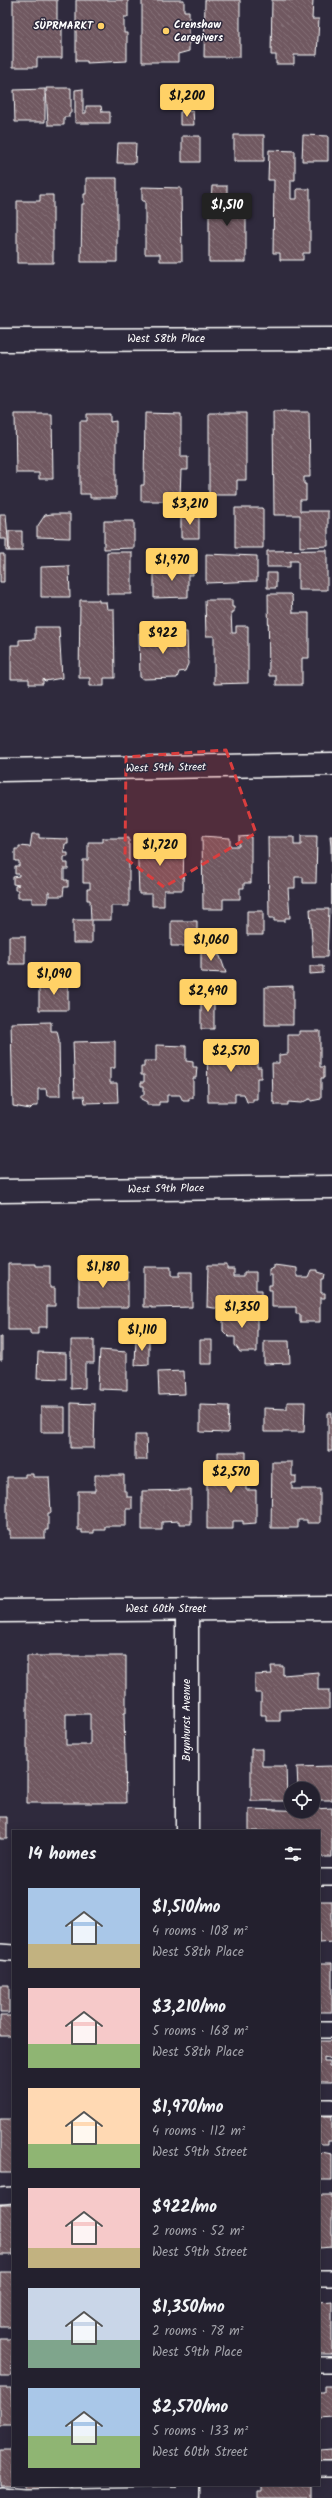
<!DOCTYPE html>
<meta charset="utf-8">
<style>
body{margin:0;font-family:Kalam,sans-serif;background:#2b2836;color:#f1f3f6;height:100vh;display:flex;flex-direction:column;font-size:15px;white-space:nowrap}
*{box-sizing:border-box;margin:0}
p{font-size:13px;color:#a3a3aa}
.icon{flex:none;width:22px;height:22px;fill:none;stroke:currentColor;stroke-width:2;stroke-linecap:round;stroke-linejoin:round}
.map{position:relative;flex:1;overflow:hidden}
.side{position:absolute;left:12px;top:1830px;width:308px;height:656px;display:flex;flex-direction:column;background:#23202e;border-radius:0px;box-shadow:0 2px 10px #0003,0 0 0 1px #403e4a}
.side>*{flex:none}
.buttons{position:absolute;left:284px;top:1782px;display:grid;gap:8px}
.buttons a{display:grid;place-items:center;width:36px;height:36px;border-radius:50%;background:#23202e;box-shadow:0 2px 10px #0003,0 0 0 1px #403e4a;font-size:20px}
.price{position:absolute;translate:-50% -34px;padding:0 9px;border-radius:4px;background:#ffd166;color:#111;font-size:13px;line-height:26px;filter:drop-shadow(0 1px 2px #0008)}
.price::after{content:'';position:absolute;left:50%;top:24px;width:12px;height:9px;margin-left:-6px;background:inherit;clip-path:polygon(0 0,100% 0,50% 100%)}
.price.selected{background:#222;color:#fff}
ul{padding:0;list-style:none}
li{display:flex;align-items:center;gap:12px;height:100px;padding:0 16px}
li span{display:grid;place-items:center;flex:none;width:112px;height:80px;border-radius:0px;color:#555}
li>.icon{margin-inline-start:auto}
span .icon{width:48px;height:48px;fill:#fffc;stroke-width:1}
li b{font-size:17px}
h2{display:flex;justify-content:space-between;align-items:center;height:48px;padding:0 16px;font-size:17px}
.map>svg:first-child{display:block}
</style>
<div class="map">
<svg width="332" height="2498" viewBox="0 0 332 2498">
<defs>
<pattern id="building-back-hatch" width="6" height="6" patternUnits="userSpaceOnUse"><rect width="6" height="6" fill="#6f5860"/><path d="M-1 5l2 2M0 0l6 6M5-1l2 2" fill="none" stroke="#857178"/></pattern>
</defs>
<rect width="100%" height="100%" fill="#2f2a3d"/>
<filter id="ink" filterUnits="userSpaceOnUse"><feTurbulence type="fractalNoise" baseFrequency=".025" numOctaves="2"/><feDisplacementMap in="SourceGraphic" scale="8" xChannelSelector="R" yChannelSelector="G"/><feConvolveMatrix kernelMatrix="1 2 1 2 8 2 1 2 1" color-interpolation-filters="sRGB"/></filter>
<g filter="url(#ink)">
<!-- building -->
<path fill="url(#building-back-hatch)" stroke="#fff" fill-rule="evenodd" d="M13 0H57V21H62V58H37V67H13Z
M76 0H128V17H124V33H127V61L87 63V61H76Z
M142 0H184V11H189V51L178 54V62H142Z
M205 0H240V57H204Z
M272 0H313L312 19H319L317 55H294V64H276V55H271Z
M46 88H71V113H69V117H64V125H48Z
M45 89V122H15L14 90Z
M83 89V113H86V106H101L102 112H110V123H75V90Z
M193 111 194 125H180V112Z
M234 135H264V161H234Z
M303 135 328 136V161H302Z
M182 136H200V162H182Z
M118 143H136L135 163H117Z
M269 150 295 151V180H291V199H297V189H310V253H303V260H280V253H273L274 180H268Z
M86 178H117V262H81L82 204H84V194H86Z
M212 186H227V196H246V262H209V202H211Z
M142 187 181 188 182 261H160V254H145V201H142Z
M40 195H53V263H17V201H40Z
M273 412H309L310 477H304V484H306V500H300V511H328V546L300 547V515H274Z
M145 413 181 414V457H188V470H181L180 496H169V501H141V485H144Z
M209 413H246V480H237V495H209Z
M15 414H52L53 479H39V473H16Z
M87 414H110V422L116 421V498H90V494H80V421H87Z
M235 508H263V548H235Z
M181 513H199V538H181Z
M0 514H6L9 551H6V539H0Z
M52 514H70V538L37 537V527L45 515Z
M104 521H134V548L104 549Z
M9 531H22V551H9Z
M327 550V590H298V561H290V567H267V551Z
M107 552H132V594H107Z
M0 554H4V582H0Z
M206 554 257 556V581L206 583Z
M69 566 70 597H41V567Z
M193 567V575H188V597L154 598V568Z
M267 573H276V588H267Z
M268 594H290L292 596 293 613H309V658H302V685H276V676H269Z
M80 600H99V602H106L107 609H114L115 678H104V686H90V678H79Z
M205 600H232V607H234V612H231L232 633H236V626H248V683L214 684V636H206Z
M35 627H59L62 678 45 681 43 679V684H29V679H11V645H19V640L35 639Z
M187 632 188 664 185 671 179 672 177 678 143 679 140 677 139 633Z
M32 834H39V838L68 839V844H65L64 853H68V857H64V863H68V869H64V880H68V887H64L63 896H50V892H48V903H32V898H18V890H15V886L19 885 13 884V877L19 876V874H15V866H19V861H15V849H19V846L30 847Z
M202 836 230 838V846H239V837L251 836V883H244V888H240V899H223V909H203Z
M301 836H317L316 883H303V877H295V888H288L290 918H285V921H274V918H269L268 837H294V845H301Z
M330 836H332V914L331 846Z
M137 837H157V842H163V849H171V837H184L183 890H164V906H152V894H139Z
M103 838H129V906H111V920H92V943H73V920H91L90 900H87V889H90V883H83V860H88V842H103Z
M310 909H329L327 957H313Z
M247 911H263V935H247Z
M171 921H197V946H171Z
M9 936H25V964H9Z
M201 946 220 956 226 973 201 972Z
M310 966H323V973L310 974Z
M39 983H68V1010H39Z
M293 986V1025H265V987Z
M201 997H214V1029H201Z
M51 1022V1031H57L59 1040 60 1096H47L46 1089H38V1106H33L30 1109 13 1106 11 1023Z
M299 1031H320V1067H324V1078H321V1099L311 1101V1099H309L301 1103 288 1102V1105H275V1102H273L272 1063H279V1055L288 1054V1035H299Z
M115 1041V1068H110V1083H117L118 1102 85 1103 84 1096H75L73 1042Z
M207 1041 245 1042 244 1062H257V1067H261V1078H257V1099H253V1102H247L244 1094H235V1102H208Z
M156 1045 186 1046V1061L193 1062V1067H197L196 1078H193V1098H189V1101H183L180 1095H167V1102H159V1105H147V1102L141 1099V1095H144V1086H141V1082H144V1075H141V1067H144V1061H156Z
M8 1264H35V1266H50V1288H55V1306H47V1327H38V1334H30V1330H8Z
M208 1265H227V1269H234V1276H244V1272H256V1290H262V1302H256V1307H246V1310H237V1307H228V1309H224V1307H221V1309L207 1307Z
M274 1265 297 1268V1277H308L311 1270H317V1272L324 1274 323 1279H321V1293H325V1298H320V1322H300V1314H296V1307H272V1290H269V1285H272V1275H269V1270L274 1268Z
M144 1267H171V1276H179V1272H192V1307L152 1308V1307H144Z
M79 1268H101V1273H106V1276H115V1272H128V1307H79Z
M223 1311H257V1352H240L235 1345V1337H229L223 1331Z
M0 1337H2V1360H0Z
M71 1340H94V1363H85V1388L71 1389Z
M136 1340H149V1364L135 1365Z
M200 1340H212V1364H200Z
M264 1341H289L290 1363 264 1364Z
M100 1350 127 1352V1390L98 1389Z
M38 1352 66 1353V1379L37 1378Z
M184 1371 185 1394 159 1395 158 1372Z
M287 1402H305L304 1432H264V1408L287 1409Z
M71 1403 95 1404 94 1448H71Z
M200 1405 229 1406 228 1433 200 1432Z
M41 1407H65V1432H41Z
M328 1413H332V1451H328Z
M135 1435H146L147 1460H135Z
M218 1452H246V1490H256V1523L243 1524V1521H233V1529H207V1483H218Z
M272 1462H292V1476H296V1483H292V1489H320V1523H307V1520H298V1528H271Z
M25 1474H33V1477H49L51 1513H48V1530H45V1538H10V1530H7V1477H25Z
M95 1475H124V1491H127V1497H132V1509H126V1526H105V1530H94V1533H82V1530H78V1491H95Z
M191 1490V1524H179V1521L162 1522V1530H142V1491Z
M27 1656H126V1713H124L126 1803H27ZM66 1714H90V1745H66Z
M271 1666H283V1675L318 1672V1690H329V1709L280 1710V1721H266V1715H261V1693H255V1675L272 1674Z
M251 1749H262V1766H286L287 1801H251Z
M332 1766V1800H313V1789H298L297 1767Z
M332 1808V1857H319V1831H249V1809L313 1811V1809Z
M0 1817H7V1839H0Z
M319 1901H332V1942L319 1943Z
M319 1963H332V2012H319Z
M0 1985H9V2013H0Z
M0 2016H13V2036H0Z
M319 2041H332V2059L324 2057V2061H329V2066H332V2082H319Z
M319 2116H332V2141H328V2144H321L319 2141Z
M0 2119H13V2173H0Z
M321 2152 332 2154V2180H319V2154Z
M319 2195H332V2247L319 2248Z
M0 2205H13V2255H0Z
M0 2272H13V2327H0Z
M332 2301V2354H319V2302Z
M0 2339H13L11 2376H0Z
M324 2386H332V2417L319 2418V2392H324Z
M0 2388H11L13 2425H0Z
M0 2449H13V2485H15H0Z
M332 2449V2464L320 2465 319 2450Z
M25 2485H57V2492L25 2493Z
M262 2485H311V2498H258V2491H262Z"/>
<g fill="none" stroke-linecap="round" stroke-linejoin="round">
<!-- service casing -->
<g stroke="#fff" stroke-width="18">
<path id="service" d="M319 1877H332
M0 1952 13 1953
M319 2030H332
M319 2107H332
M0 2196 13 2195
M319 2278H332
M319 2365H332
M319 2469H332
M0 2495 24 2497 188 2494"/>
</g>
<!-- minor casing -->
<g stroke="#fff" stroke-width="25">
<path id="minor" d="M0 340 332 339
M0 770 332 764
M0 1191 332 1187
M187 1609V1831
M188 2485V2498"/>
</g>
<!-- tertiary casing -->
<g stroke="#fff" stroke-width="25">
<path id="tertiary" d="M0 1611 332 1608"/>
</g>
<!-- service -->
<use href="#service" stroke="#2f2a3d" stroke-width="15"/>
<!-- minor -->
<use href="#minor" stroke="#2f2a3d" stroke-width="22"/>
<!-- tertiary -->
<use href="#tertiary" stroke="#2f2a3d" stroke-width="22"/>
</g>
</g>
<!-- marked area -->
<path fill="#da3e3e" fill-opacity="0.2" stroke="#da3e3e" stroke-width="3" stroke-dasharray="8 5" stroke-linejoin="round" d="M226 750 256 833 164 887 125 858 126 757Z"/>
<!-- markers -->
<g fill="#ffd166" stroke="#2f2a3d" stroke-width="1.5">
<circle cx="101" cy="26" r="4"/>
<circle cx="166" cy="31" r="4"/>
</g>
<g text-anchor="middle" dominant-baseline="central" stroke-width="3" stroke-linejoin="round" paint-order="stroke">
<!-- poi labels -->
<g font-size="11" font-weight="bold" fill="#fff" stroke="#2f2a3d" text-anchor="start">
<text x="174" y="25">Crenshaw<tspan x="174" dy="13">Caregivers</tspan></text>
<text x="93" y="26" text-anchor="end">SÜPRMARKT</text>
</g>
<!-- street labels -->
<g font-size="11" fill="#fff" stroke="#2f2a3d">
<text x="166" y="339">West 58th Place</text>
<text transform="translate(166 768) rotate(-1)">West 59th Street</text>
<text transform="translate(166 1189) rotate(-1)">West 59th Place</text>
<text x="166" y="1609">West 60th Street</text>
<text transform="translate(187 1720) rotate(-90)">Brynhurst Avenue</text>
</g>
</g>
</svg>
<div class="buttons">
<a><svg class="icon" aria-label="locate" viewBox="0 0 24 24"><circle cx="12" cy="12" r="6"/><path d="M12 2v4M12 18v4M2 12h4M18 12h4"/></svg></a>
</div>
<b class="price" style="left:187px;top:118px">$1,200</b>
<b class="price selected" style="left:227px;top:227px">$1,510</b>
<b class="price" style="left:190px;top:526px">$3,210</b>
<b class="price" style="left:172px;top:582px">$1,970</b>
<b class="price" style="left:163px;top:655px">$922</b>
<b class="price" style="left:160px;top:867px">$1,720</b>
<b class="price" style="left:211px;top:962px">$1,060</b>
<b class="price" style="left:54px;top:996px">$1,090</b>
<b class="price" style="left:208px;top:1013px">$2,490</b>
<b class="price" style="left:231px;top:1073px">$2,570</b>
<b class="price" style="left:103px;top:1289px">$1,180</b>
<b class="price" style="left:242px;top:1329px">$1,350</b>
<b class="price" style="left:142px;top:1352px">$1,110</b>
<b class="price" style="left:231px;top:1494px">$2,570</b>
<section class="side">
<h2>14 homes<svg class="icon" aria-label="filters" viewBox="0 0 24 24"><path d="M4 7h16M4 17h16"/><circle cx="9" cy="7" r="2"/><circle cx="15" cy="17" r="2"/></svg></h2>
<ul>
<li><span style="background:linear-gradient(#a9c7e8 70%,#c2b280 0)"><svg class="icon" aria-label="home" viewBox="0 0 24 24"><path d="M3 11l9-7 9 7M6 9v11h12V9"/></svg></span><div><b>$1,510/mo</b><p>4 rooms · 108 m²</p><p>West 58th Place</p></div></li>
<li><span style="background:linear-gradient(#f6c9c9 70%,#8fb573 0)"><svg class="icon" aria-label="home" viewBox="0 0 24 24"><path d="M3 11l9-7 9 7M6 9v11h12V9"/></svg></span><div><b>$3,210/mo</b><p>5 rooms · 168 m²</p><p>West 58th Place</p></div></li>
<li><span style="background:linear-gradient(#ffd9b3 70%,#8fb573 0)"><svg class="icon" aria-label="home" viewBox="0 0 24 24"><path d="M3 11l9-7 9 7M6 9v11h12V9"/></svg></span><div><b>$1,970/mo</b><p>4 rooms · 112 m²</p><p>West 59th Street</p></div></li>
<li><span style="background:linear-gradient(#f6c9c9 75%,#c2b280 0)"><svg class="icon" aria-label="home" viewBox="0 0 24 24"><path d="M3 11l9-7 9 7M6 9v11h12V9"/></svg></span><div><b>$922/mo</b><p>2 rooms · 52 m²</p><p>West 59th Street</p></div></li>
<li><span style="background:linear-gradient(#c9d6e8 65%,#7fa58c 0)"><svg class="icon" aria-label="home" viewBox="0 0 24 24"><path d="M3 11l9-7 9 7M6 9v11h12V9"/></svg></span><div><b>$1,350/mo</b><p>2 rooms · 78 m²</p><p>West 59th Place</p></div></li>
<li><span style="background:linear-gradient(#a9c7e8 60%,#8fb573 0)"><svg class="icon" aria-label="home" viewBox="0 0 24 24"><path d="M3 11l9-7 9 7M6 9v11h12V9"/></svg></span><div><b>$2,570/mo</b><p>5 rooms · 133 m²</p><p>West 60th Street</p></div></li>
</ul>
</section>
</div>
